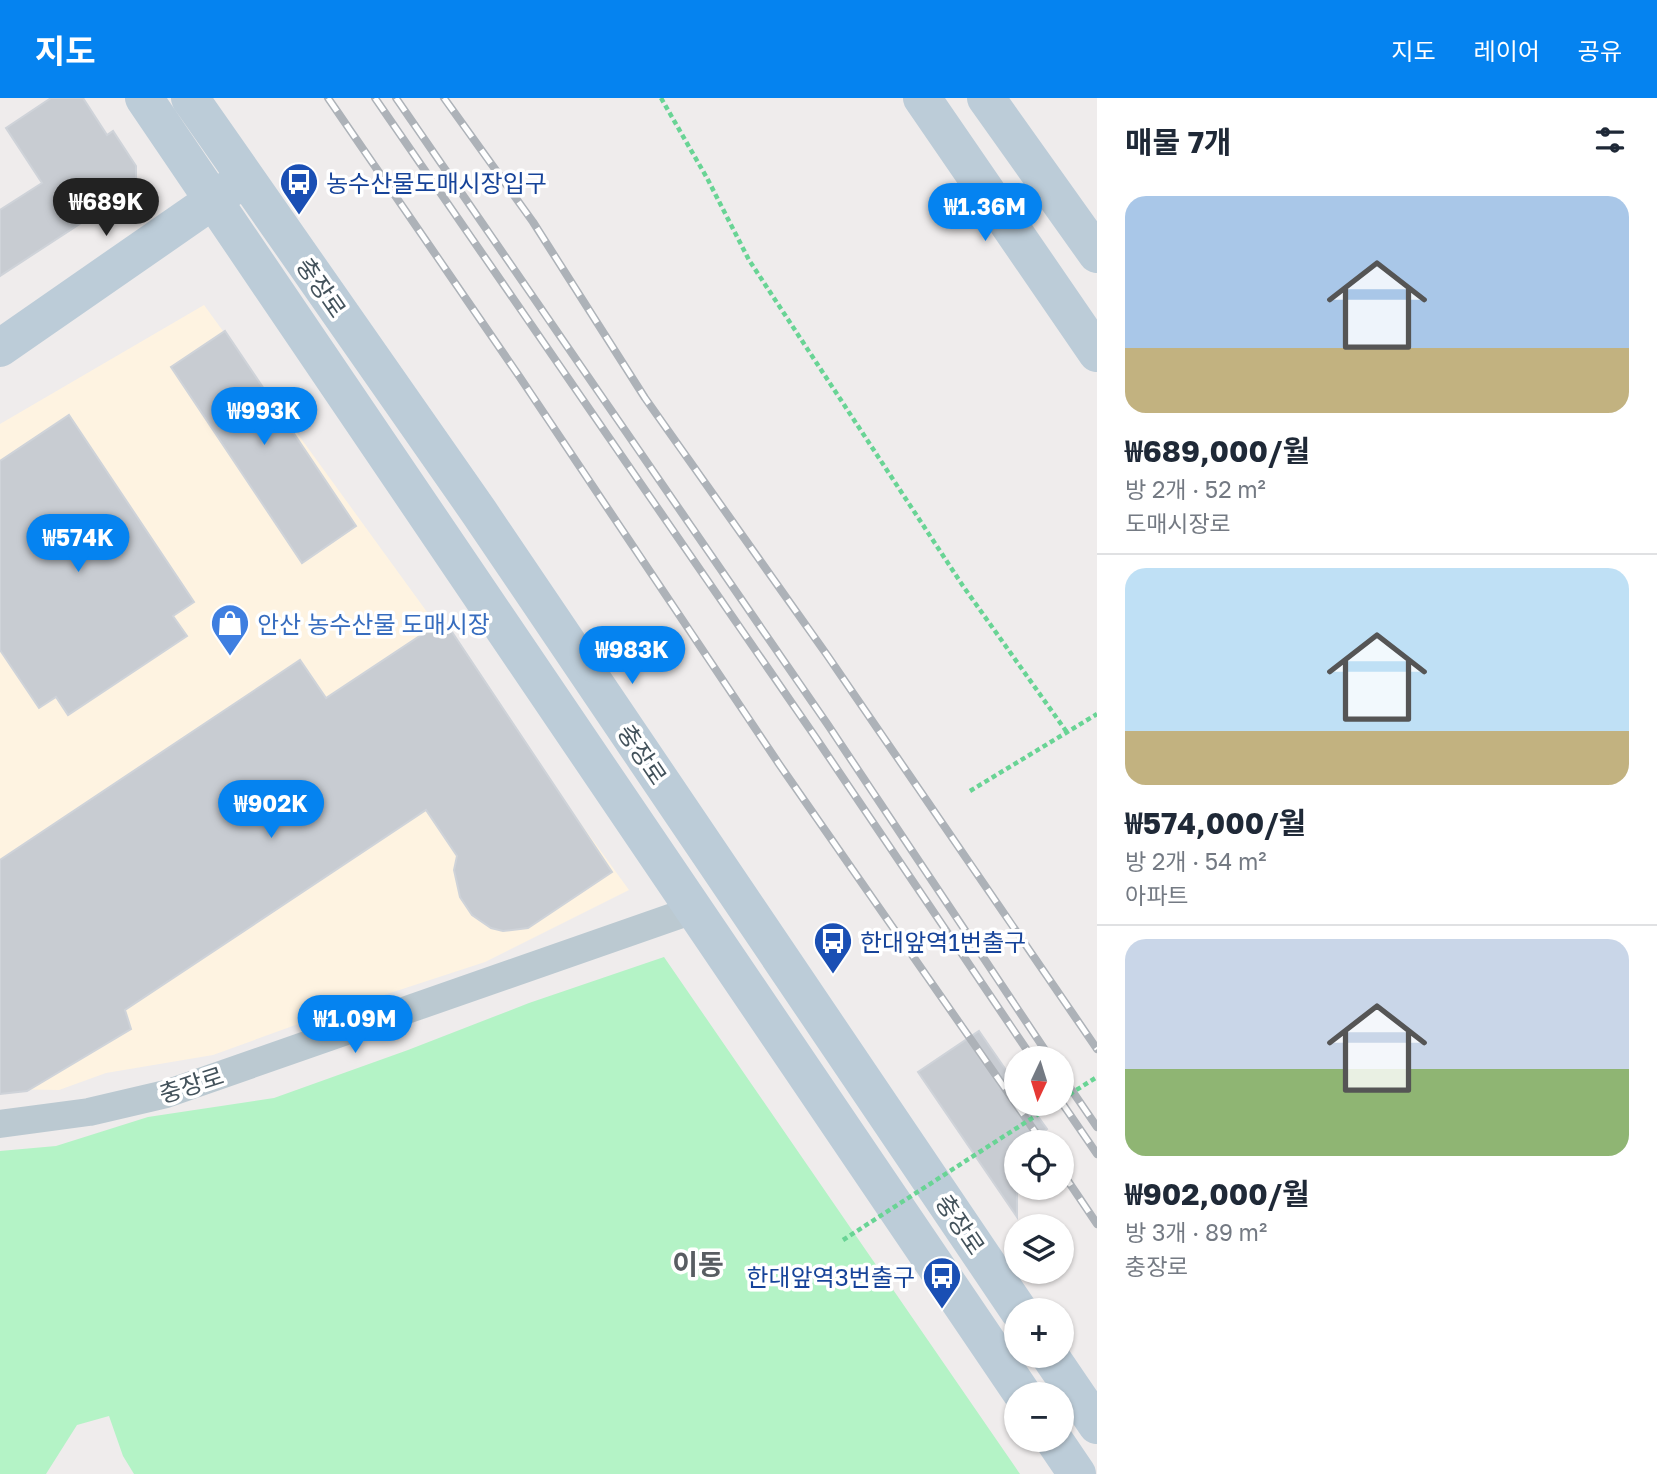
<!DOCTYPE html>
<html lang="ko">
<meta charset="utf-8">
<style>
body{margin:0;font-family:"Golos Text","Noto Sans KR",sans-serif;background:#f6f6f7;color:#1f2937;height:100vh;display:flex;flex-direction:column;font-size:26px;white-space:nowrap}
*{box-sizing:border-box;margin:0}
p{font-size:23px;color:#747a83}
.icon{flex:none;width:38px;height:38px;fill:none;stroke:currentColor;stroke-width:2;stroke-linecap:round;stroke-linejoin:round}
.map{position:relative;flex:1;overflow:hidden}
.details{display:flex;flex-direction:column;background:#fff;width:560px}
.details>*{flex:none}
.needle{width:46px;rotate:184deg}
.fabs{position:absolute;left:1004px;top:948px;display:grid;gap:14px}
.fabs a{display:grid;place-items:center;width:70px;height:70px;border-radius:50%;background:#fff;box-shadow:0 2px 5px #0004;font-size:35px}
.price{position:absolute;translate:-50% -60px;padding:0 16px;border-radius:24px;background:#0583f0;color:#fff;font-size:23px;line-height:46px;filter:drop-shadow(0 2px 4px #0008)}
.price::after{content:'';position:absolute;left:50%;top:42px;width:21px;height:16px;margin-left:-10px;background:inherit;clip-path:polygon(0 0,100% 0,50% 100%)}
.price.active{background:#222;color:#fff}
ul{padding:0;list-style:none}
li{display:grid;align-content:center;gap:14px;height:371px;padding:0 28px}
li+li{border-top:2px solid #e0e1e3}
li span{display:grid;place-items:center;height:217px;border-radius:21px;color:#555}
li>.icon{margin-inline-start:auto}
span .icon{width:126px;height:126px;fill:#fffc;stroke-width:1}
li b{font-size:30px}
h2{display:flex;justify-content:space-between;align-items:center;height:84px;padding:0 28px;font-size:30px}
header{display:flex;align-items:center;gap:42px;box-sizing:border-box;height:98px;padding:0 35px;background:#0583f0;color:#fff}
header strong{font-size:33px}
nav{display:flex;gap:38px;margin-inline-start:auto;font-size:24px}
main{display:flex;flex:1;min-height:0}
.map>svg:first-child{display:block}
</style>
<header>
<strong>지도</strong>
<nav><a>지도</a><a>레이어</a><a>공유</a></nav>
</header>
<main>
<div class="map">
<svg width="1097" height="1376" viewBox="0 0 1097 1376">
<rect width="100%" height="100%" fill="#efecec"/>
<!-- commercial -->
<path fill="#fef3e1" d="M204 207 629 792 485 864 326 916 213 957 106 975 59 992 0 991V326Z"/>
<!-- green -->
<path fill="#b4f3c6" d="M664 859 1020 1376H134L123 1358 109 1318 77 1327 46 1376H0V1053L56 1048 148 1019 274 1000 408 952 529 905Z"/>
<!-- building -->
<path fill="#c8ccd2" stroke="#cfd3d9" stroke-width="2" d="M51 0H83L107 37 113 33 136 68V81L130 93 0 178V112L42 85 6 30Z
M225 233 356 428 302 465 171 269Z
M69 317 194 504 173 518 187 538 68 617 56 599 39 610 0 552V363Z
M444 522 612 774 528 830 503 833 491 830 472 817 460 799 454 772 457 758 426 712 125 912 131 931 27 993 0 996V762L300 562 326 600Z
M979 933 1017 988V1006H1029L1047 1031 1027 1045H1017V1119L918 974Z"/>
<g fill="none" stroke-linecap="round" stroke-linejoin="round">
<!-- path -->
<path stroke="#69d495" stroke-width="4.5" stroke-dasharray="5 3.5" stroke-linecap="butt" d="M661 0 707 80 749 162 963 488 1066 633
M970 693 1097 616"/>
<!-- street -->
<path stroke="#bbc9d1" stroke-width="28" d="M0 1026 89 1014 166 996 693 812"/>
<!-- secondary -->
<path stroke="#bcccd8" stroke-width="38" d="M144 0 1023 1297
M190 0 479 414 1019 1213
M922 0 1097 255
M986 0 1097 156
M0 250 235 87
M1050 1258 1097 1327
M1054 1342 1077 1376"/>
<!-- rail casing -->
<g stroke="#adb2b8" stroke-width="8">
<path id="rail" d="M328 0 519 278 779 666 1043 1045
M375 0 816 640 1033 961
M396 0 828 627 1051 961
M444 0 533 124 645 300 827 557 1097 951
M1062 978 1097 1029
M1062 1005 1097 1056
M1062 1074 1097 1126"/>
</g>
<!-- rail -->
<use href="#rail" stroke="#fff" stroke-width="5" stroke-dasharray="16" stroke-linecap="butt"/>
<!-- path-bridge -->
<path stroke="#69d495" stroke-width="4.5" stroke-dasharray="5 3.5" stroke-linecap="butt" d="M1062 1001 1097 979
M843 1142 1054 1006"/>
</g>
<!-- icons -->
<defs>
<g id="bus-pin" transform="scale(2.0125)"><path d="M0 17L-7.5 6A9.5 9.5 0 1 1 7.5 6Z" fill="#1a4fb4" stroke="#fff"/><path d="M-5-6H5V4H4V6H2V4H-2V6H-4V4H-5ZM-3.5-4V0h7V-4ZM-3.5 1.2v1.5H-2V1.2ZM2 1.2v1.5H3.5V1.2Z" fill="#fff"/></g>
<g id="shop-pin" transform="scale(2.0125)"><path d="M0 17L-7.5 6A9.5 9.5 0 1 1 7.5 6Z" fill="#3f7fe0" stroke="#fff"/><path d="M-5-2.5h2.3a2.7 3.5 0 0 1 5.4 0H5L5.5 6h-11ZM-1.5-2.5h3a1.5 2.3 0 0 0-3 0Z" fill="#fff"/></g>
</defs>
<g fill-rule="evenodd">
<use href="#bus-pin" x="299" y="84"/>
<use href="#shop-pin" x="230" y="525"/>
<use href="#bus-pin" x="833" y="843"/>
<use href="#bus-pin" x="942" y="1178"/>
</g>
<g text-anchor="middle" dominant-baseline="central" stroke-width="7" stroke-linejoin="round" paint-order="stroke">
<!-- transit labels -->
<g font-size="24" fill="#164399" stroke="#fff" text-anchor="start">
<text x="326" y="84">농수산물도매시장입구</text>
<text x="860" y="843">한대앞역1번출구</text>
<text x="915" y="1178" text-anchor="end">한대앞역3번출구</text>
</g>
<!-- street labels -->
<g font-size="24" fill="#43525b" stroke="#fff">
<text transform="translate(322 189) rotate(55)">충장로</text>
<text transform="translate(643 656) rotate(56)">충장로</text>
<text transform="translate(191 986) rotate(-18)">충장로</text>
<text transform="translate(961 1126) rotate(56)">충장로</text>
</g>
<!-- shop labels -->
<g font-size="24" fill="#366cbe" stroke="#fff" text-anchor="start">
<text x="257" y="525">안산 농수산물 도매시장</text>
</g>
<!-- quarter labels -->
<g font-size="28" font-weight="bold" fill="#585d62" stroke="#fff">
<text x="698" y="1165">이동</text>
</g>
</g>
</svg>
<div class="fabs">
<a><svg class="needle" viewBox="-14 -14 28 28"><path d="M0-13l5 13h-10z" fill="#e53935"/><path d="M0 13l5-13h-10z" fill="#747a83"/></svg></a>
<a><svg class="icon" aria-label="locate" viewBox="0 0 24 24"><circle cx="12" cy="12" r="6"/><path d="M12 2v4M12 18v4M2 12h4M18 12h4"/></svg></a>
<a><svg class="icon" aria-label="layers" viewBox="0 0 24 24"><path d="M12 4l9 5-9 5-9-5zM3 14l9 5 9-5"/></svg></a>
<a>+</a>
<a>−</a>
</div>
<b class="price active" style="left:106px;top:140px">₩689K</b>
<b class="price" style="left:985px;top:145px">₩1.36M</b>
<b class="price" style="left:264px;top:349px">₩993K</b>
<b class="price" style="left:78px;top:476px">₩574K</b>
<b class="price" style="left:632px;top:588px">₩983K</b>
<b class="price" style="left:271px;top:742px">₩902K</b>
<b class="price" style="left:355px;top:957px">₩1.09M</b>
</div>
<section class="details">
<h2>매물 7개<svg class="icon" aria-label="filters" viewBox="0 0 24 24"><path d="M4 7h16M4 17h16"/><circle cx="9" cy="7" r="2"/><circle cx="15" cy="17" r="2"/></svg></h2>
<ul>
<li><span style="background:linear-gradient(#a9c7e8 70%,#c2b280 0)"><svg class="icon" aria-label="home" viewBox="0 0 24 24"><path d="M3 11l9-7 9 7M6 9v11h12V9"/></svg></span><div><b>₩689,000/월</b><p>방 2개 · 52 m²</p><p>도매시장로</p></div></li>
<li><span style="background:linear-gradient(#bfe0f5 75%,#c2b280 0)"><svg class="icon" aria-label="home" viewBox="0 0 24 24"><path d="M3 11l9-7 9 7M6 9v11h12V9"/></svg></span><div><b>₩574,000/월</b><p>방 2개 · 54 m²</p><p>아파트</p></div></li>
<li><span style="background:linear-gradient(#c9d6e8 60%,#8fb573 0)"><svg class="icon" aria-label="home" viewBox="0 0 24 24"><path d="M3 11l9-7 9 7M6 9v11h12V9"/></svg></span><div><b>₩902,000/월</b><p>방 3개 · 89 m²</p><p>충장로</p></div></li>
</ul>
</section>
</main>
